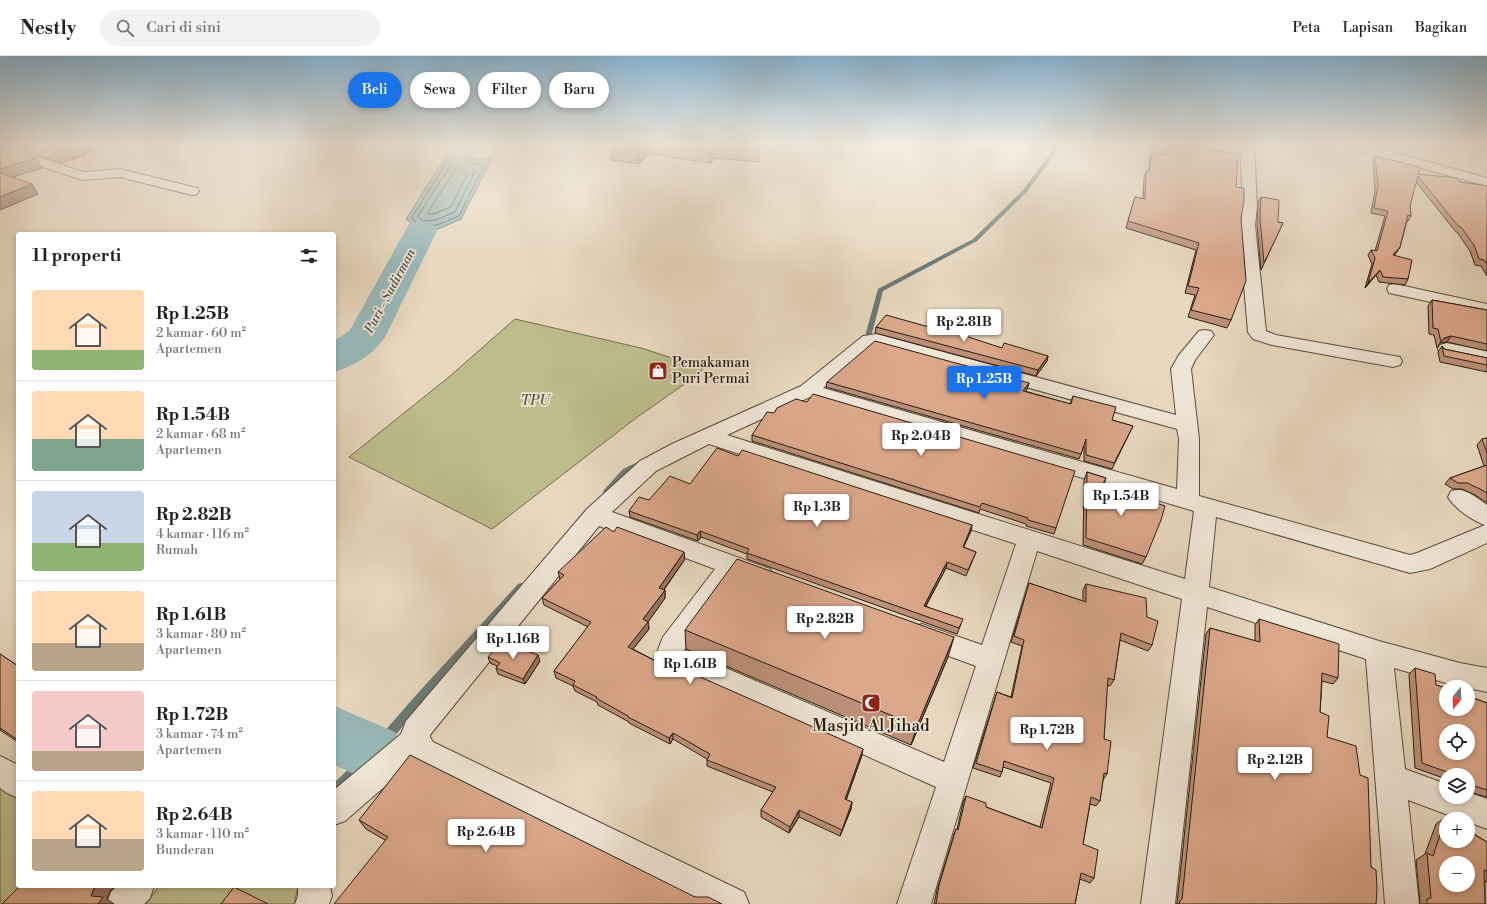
<!DOCTYPE html>
<html lang="id">
<meta charset="utf-8">
<style>
body{margin:0;font-family:"Libre Bodoni",serif;background:#f2f2f2;color:#222;height:100vh;display:flex;flex-direction:column;font-size:15px;white-space:nowrap}
*{box-sizing:border-box;margin:0}
p{font-size:13px;color:#767676}
.icon{flex:none;width:22px;height:22px;fill:none;stroke:currentColor;stroke-width:2;stroke-linecap:round;stroke-linejoin:round}
.map{position:relative;flex:1;overflow:hidden}
.drawer{position:absolute;left:16px;top:176px;width:320px;height:656px;display:flex;flex-direction:column;background:#fff;border-radius:4px;box-shadow:0 2px 6px #0003}
.drawer>*{flex:none}
.guide{position:absolute;left:348px;top:16px;width:380px;height:36px;display:flex;gap:8px}
.needle{width:26px;rotate:199deg}
.fabs{position:absolute;left:1439px;top:624px;display:grid;gap:8px}
.fabs a{display:grid;place-items:center;width:36px;height:36px;border-radius:50%;background:#fff;box-shadow:0 2px 6px #0003;font-size:20px}
.price{position:absolute;translate:-50% -34px;padding:0 9px;border-radius:4px;background:#fff;color:#222;font-size:13px;line-height:26px;filter:drop-shadow(0 1px 2px #0008)}
.price::after{content:'';position:absolute;left:50%;top:24px;width:12px;height:9px;margin-left:-6px;background:inherit;clip-path:polygon(0 0,100% 0,50% 100%)}
.price.current{background:#1a73e8;color:#fff}
ul{padding:0;list-style:none}
li{display:flex;align-items:center;gap:12px;height:100px;padding:0 16px}
li+li{border-top:1px solid #e0e0e0}
li span{display:grid;place-items:center;flex:none;width:112px;height:80px;border-radius:4px;color:#555}
li>.icon{margin-inline-start:auto}
span .icon{width:48px;height:48px;fill:#fffc;stroke-width:1}
li b{font-size:17px}
h2{display:flex;justify-content:space-between;align-items:center;height:48px;padding:0 16px;font-size:17px}
.tag{padding:0 14px;border-radius:18px;background:#fff;box-shadow:0 2px 6px #0003;font-size:14px;line-height:36px}
.tag.current{background:#1a73e8;color:#fff}
header{display:flex;align-items:center;gap:24px;box-sizing:border-box;height:56px;padding:0 20px;background:#fff;border-bottom:1px solid #e0e0e0}
header strong{font-size:19px}
nav{display:flex;gap:22px;margin-inline-start:auto;font-size:14px}
.search{width:280px;height:36px;background:#f2f2f2;display:flex;align-items:center;gap:10px;box-sizing:border-box;padding:0 14px;border-radius:22px;color:#767676;font-size:15px}
.map>svg:first-child{display:block}
</style>
<header>
<strong>Nestly</strong>
<div class="search"><svg class="icon" aria-label="search" viewBox="0 0 24 24"><circle cx="10" cy="10" r="6"/><path d="M15 15l6 6"/></svg>Cari di sini</div>
<nav><a>Peta</a><a>Lapisan</a><a>Bagikan</a></nav>
</header>
<div class="map">
<svg width="1487" height="848" viewBox="0 0 1487 848">
<rect width="100%" height="100%" fill="#e7d7be"/>
<filter id="stains"><feTurbulence type="fractalNoise" baseFrequency=".005" numOctaves="4"/><feColorMatrix values="0 0 0 0 .2 0 0 0 0 .09 0 0 0 0 .02 0 0 0 .5 -.17"/></filter>
<radialGradient id="worn" r=".72"><stop offset=".6" stop-color="#630" stop-opacity="0"/><stop offset="1" stop-color="#630" stop-opacity=".3"/></radialGradient>
<!-- green -->
<path fill="#bdbc8c" stroke="#726c4f" d="M515 263 641 292 703 312 699 318 636 362 492 473 349 401 449 321Z
M0 721 18 733V830H30L12 848H0Z
M159 830H297L298 831 294 848H146Z"/>
<!-- water -->
<path fill="#98b8b8" stroke="#6b7a76" d="M454 88H480L473 104 492 102 461 163 438 173 421 175 406 163Z"/>
<g fill="none" stroke-linecap="round" stroke-linejoin="round">
<!-- shore -->
<path stroke="#606a65" stroke-width="1" d="M457 88 456 92 412 161V163L422 171 437 169 459 160 484 110 482 107 473 108 470 105 476 88
M462 88 460 94 418 160 423 165 436 164 455 156 475 115 466 106V100L470 88
M460 110 467 119 451 151 434 158H429L428 156 457 111Z"/>
<!-- stream -->
<path fill="#6b7a76" fill-rule="evenodd" d="M1057 88H1062L1027 136 977 185 883 235 871 281 864 287H860V285L865 280 878 233 973 183 1023 134Z
M642 404 645 405 646 407 645 409 629 417 610 438H604L603 436 604 434 623 413Z
M521 527 524 528 526 531 524 534 425 644 377 701 338 738 334 739V727L369 693 417 638 518 528Z"/>
<!-- river -->
<path fill="#98b8b8" fill-rule="evenodd" d="M421 165 433 168 437 175 385 281C374 298 353 311 334 316V285L350 274 409 168Z
M334 650 395 676 404 697 395 718 373 726 334 709Z"/>
<!-- minor casing -->
<g stroke="#584c3d" stroke-width="2">
<path id="minor" d="M188 88H203C200 93 194 94 188 93L186 90Z
M1240 88H1254L1257 151 1255 169 1266 275 1276 279 1400 301 1402 305 1400 309 1393 311 1272 289 1253 283 1248 276 1239 169 1243 151Z
M1343 88H1364L1487 122V130L1344 91Z
M0 89 84 116 120 113 197 132 199 135 197 138 192 139 120 121 83 124 0 97Z
M1395 228 1487 248V258L1389 237 1387 233 1389 229Z
M1205 274 1211 275 1214 279 1195 304 1191 313 1199 383V440L1410 499 1417 497 1485 469C1473 465 1454 452 1448 441L1451 435C1466 431 1475 441 1487 449V487L1430 513 1410 517 1216 461 1209 531 1379 585 1460 607 1487 612V636L1468 632V631H1460L1394 612 1405 713 1446 728V741H1468V736L1487 743V773L1468 766V763H1459L1408 744 1419 848H1385L1366 603 1207 551 1175 848H1141L1182 543 1037 495 931 848H897L936 731 663 609 657 596 663 581 715 513 599 470 430 679V681L433 686 744 836 749 848H697L413 706 345 765 334 769V734L401 678 406 665 587 453 640 405 672 388 801 330 863 280 877 278 1176 359 1171 313 1179 299 1199 275ZM874 289 1177 373 1179 383 1177 433 823 332ZM810 341 1194 455 1185 523 727 379ZM709 388 1016 488 982 589 922 568 913 571 909 579 913 587 976 610 944 706 684 594 737 521 761 530 770 527 773 520 770 513 612 456 656 415Z
M1447 287 1487 295V307L1440 297 1438 293 1440 289Z
M0 700 18 709V742L7 737 0 732Z
M117 830H154L150 842 144 848H106L111 836Z
M298 830H330L332 840 329 848H295L298 840Z"/>
</g>
<!-- tertiary casing -->
<g stroke="#584c3d" stroke-width="2">
<path id="tertiary" d="M0 88H24L23 91 0 96Z"/>
</g>
<!-- minor -->
<use href="#minor" fill="#efe5d5" fill-rule="evenodd"/>
<!-- tertiary -->
<use href="#tertiary" fill="#efe5d5" fill-rule="evenodd"/>
</g>
<!-- wall -->
<path fill="#bc9078" stroke="#281d12" d="M15 88H105L106 89 84 96 86 99 60 107 19 93Z
M617 88H758L759 96V106L714 102 711 107 649 98 639 108 612 104 611 95Z
M1165 90 1185 93 1186 91 1236 131 1241 162 1231 264 1227 272 1188 261 1195 239 1185 237 1196 194 1126 172 1135 141 1143 143 1144 122 1146 115 1148 116 1150 103 1152 97 1163 98V97Z
M1375 100 1418 118 1460 126 1487 130V220L1481 210 1475 209 1470 195 1457 176H1456L1416 126 1410 150 1411 160 1408 165H1407L1400 191 1394 200 1408 223 1405 229 1379 226 1376 219 1365 232 1372 208 1368 199 1371 194 1375 195 1385 160 1371 157 1375 135 1373 105Z
M1261 141 1278 166 1283 167 1261 214 1257 169 1258 147Z
M1432 244 1487 254V295L1447 286 1440 287 1437 292 1434 279 1429 278 1428 250Z
M876 271 1002 292 1048 300 1047 305 1036 320 875 277Z
M1442 290 1444 293 1487 302V316L1440 306 1438 296Z
M827 326 1029 327 1027 333 1025 335 1070 348 1073 340 1112 364 1133 370 1112 413 1084 405V390L1079 403 826 331Z
M774 357 1056 472 1054 478 1026 470V468L980 453 979 457 752 385V379Z
M1487 382V447L1475 439 1462 433H1453L1445 428 1450 422 1484 410 1477 389 1482 383Z
M738 400 972 469 971 475 963 491 976 496 974 501 966 520 946 512 926 550 961 568 957 578 747 503V498L701 481 698 485 630 461 629 455 649 444 690 428Z
M1087 416 1106 422 1104 428 1146 501 1142 508 1083 489 1084 424Z
M614 476 685 503 664 534H665V542L648 566 649 573 633 593 669 612 862 699 846 744 852 746 851 753 840 780 799 761 789 777 761 761V754L773 736 707 710V703L673 683 670 688 629 667V666L598 649 597 646 575 635 573 630 556 622 554 615 588 571 544 549 542 542 560 523 558 516Z
M1029 527 1083 545V534L1086 528 1147 561 1152 589 1148 595 1120 584 1114 624 1110 630 1107 629 1104 683 1107 718 1103 724 1100 745 1096 750 1090 748 1083 788 1094 822 1090 827 1080 823 1075 848H934L937 834 954 778 956 773 957 774 963 746 966 740 986 751 1040 771 1051 727 1003 711 1002 716 1000 721 973 712 995 642 997 636 1011 641 1022 590 1011 586 1027 534Z
M1259 563 1338 622 1333 628 1322 625 1320 656 1327 681 1371 811 1376 848H1176L1177 847 1206 578 1210 572 1255 585V569Z
M685 574 948 601 911 689 686 593Z
M0 598 18 610V686L0 674Z
M488 601 540 605 525 628 498 618 496 612 497 610 490 607Z
M1415 612 1436 629 1487 647V741L1468 736V719H1446V723L1415 712 1409 618Z
M1446 761 1487 786V826L1485 825V848H1419L1420 847 1416 804 1425 798 1436 768Z
M359 764 695 841 385 784 366 773Z"/>
<!-- shaded-wall -->
<path fill="#997561" stroke="#281d12" d="M77 88H105L106 89 84 96 86 99 60 107 54 97Z
M648 88 649 98 639 108 638 99Z
M714 92V102L711 107 710 97Z
M36 102 42 112 0 125V113Z
M32 128 38 138 0 154V141Z
M1400 191 1397 196 1389 205 1393 199Z
M1380 214 1376 219 1365 232 1368 227Z
M1451 280 1447 286 1440 287 1444 282Z
M1048 300 1047 305 1036 320 1038 314Z
M1029 327 1027 333 1022 341 1023 335Z
M972 469 971 475 961 497 963 491Z
M700 475 701 481 698 485 697 479Z
M684 496 685 503 660 539 659 532Z
M947 506 946 512 923 555 924 550Z
M665 534V542L648 566 649 573 629 598 628 591 643 563Z
M954 581 948 601 911 689 917 670Z
M538 599 540 605 525 628 523 623Z
M673 677V683L670 688 669 682Z
M863 693 862 699 844 750 845 743Z
M852 746 851 753 840 780 842 774Z
M799 754V761L789 777 790 771Z
M95 830H115L110 835 107 843 114 848H98L91 840Z"/>
<!-- building -->
<path fill="#dba78b" stroke="#281d12" fill-rule="evenodd" d="M27 88H79L81 89 54 97Z
M617 88H758L759 96 714 92 710 97 648 88 638 99 611 95Z
M1165 90 1186 93V91L1238 98 1236 131 1244 132V144L1241 162 1246 225 1231 264 1191 254 1199 232 1188 230 1199 187 1128 165 1135 141 1145 143 1146 115 1149 116 1152 97 1167 99Z
M0 91 36 102 0 113Z
M1375 100 1420 111 1418 118 1457 122 1460 126 1487 130V208L1484 204 1479 203 1474 189 1461 171H1459L1418 120 1410 150 1411 160 1408 159 1400 191 1393 199 1412 204 1408 223 1383 221 1380 214 1368 227 1375 202 1371 194 1377 195 1388 155 1374 152 1378 130Z
M0 117 32 128 0 141Z
M1261 141 1279 144 1278 166 1283 167 1264 207 1260 163Z
M1432 244 1487 254V288L1451 280 1444 282 1441 286 1438 273 1433 272Z
M886 259 936 273 938 271 1002 292 1004 287 1048 300 1038 314 876 271Z
M875 285 1029 327 1023 335 1071 348 1073 340 1116 351 1112 364 1133 370 1114 407 1086 399V383L1081 398 827 326Z
M1442 290 1444 293 1487 302V309L1444 300Z
M813 338 1075 415 1056 472 1028 464V462L982 447 980 451 752 379 767 356 774 357 777 352 796 343 807 346Z
M1487 382V397L1482 383Z
M717 392 738 400 742 394 972 469 963 491 976 496 968 514 947 506 924 550 963 563 959 572 747 497 749 493 700 475 697 479 629 455 639 441 649 444 670 420 690 428Z
M1487 409V437L1480 433 1467 427H1458L1450 422Z
M1087 416 1106 422 1103 428 1165 450 1161 464 1146 501 1086 482Z
M606 471 614 476 617 471 684 496 659 532 665 534 643 563 648 566 628 591 669 612 671 608 863 693 845 743 852 746 842 774 799 754 790 771 761 754 776 731 707 704 710 698 673 677 669 682 628 661V660L596 642 597 641 573 629 575 625 554 615 591 566 542 542 564 519 558 516Z
M737 503 954 581 917 670 685 574Z
M1029 527 1086 546V528L1146 542 1147 561 1158 565 1152 589 1121 577 1114 624 1108 622 1104 683 1111 685 1107 718 1104 717 1100 745 1091 741 1083 788 1098 794 1094 822 1081 817 1075 848H936L939 829 956 773 958 774 966 740 986 747V751L1042 772 1054 722 1004 705 1002 716 976 707 997 636 1012 642 1024 584 1014 580Z
M1259 563 1339 588 1338 622 1322 617 1320 656 1329 660 1327 681 1356 690 1360 719 1368 722 1371 811 1376 814 1377 833 1376 848H1179L1180 845 1182 843 1210 572 1260 586Z
M501 586 538 599 523 623 496 612 500 607 488 601Z
M0 598 18 610V684L0 672Z
M1415 612 1435 618 1436 629 1446 632V653H1468V640L1487 647V734L1468 728V719H1455L1422 707ZM1446 675H1468V697H1446Z
M410 699 695 841H708L722 848H334L388 781 359 764Z
M1446 761 1448 763H1446V785H1468V775L1487 786V815L1484 814 1485 848H1427V843L1431 842 1427 797 1433 800ZM1446 807H1468V829H1446Z
M20 830H95L91 840 103 841 98 848H2Z
M234 831 268 848H221Z"/>
<!-- sky -->
<linearGradient id="sky" x2="0" y2="1"><stop stop-color="#88b6d5"/><stop offset="0.43" stop-color="#f4ede2"/><stop offset="1" stop-color="#f4ede2" stop-opacity="0"/></linearGradient>
<rect width="1487" height="207" fill="url(#sky)"/>
<!-- icons -->
<defs>
<g id="shop-square" transform="scale(1)"><rect x="-9" y="-9" width="18" height="18" rx="4" fill="#8f2418" stroke="#efe5d5"/><path d="M-5-2.5h2.3a2.7 3.5 0 0 1 5.4 0H5L5.5 6h-11ZM-1.5-2.5h3a1.5 2.3 0 0 0-3 0Z" fill="#fff"/></g>
<g id="mosque-square" transform="scale(1)"><rect x="-9" y="-9" width="18" height="18" rx="4" fill="#8f2418" stroke="#efe5d5"/><path d="M3.5-4.9A6 6 0 1 0 3.5 4.9A5 5 0 1 1 3.5-4.9Z" fill="#fff"/></g>
</defs>
<g fill-rule="evenodd">
<use href="#shop-square" x="658" y="315"/>
<use href="#mosque-square" x="871" y="647"/>
</g>
<g text-anchor="middle" dominant-baseline="central" stroke-width="3.5" stroke-linejoin="round" paint-order="stroke">
<!-- far-water labels -->
<g font-size="13" font-style="italic" fill="#4a4c44" stroke="#efe5d5">
<text transform="translate(390 235) rotate(-62)">Puri - Sudirman</text>
</g>
<!-- poi labels -->
<g font-size="14" fill="#281d12" stroke="#efe5d5" text-anchor="start">
<text x="672" y="307">Pemakaman<tspan x="672" dy="16">Puri Permai</tspan></text>
</g>
<!-- park labels -->
<g font-size="14" font-style="italic" fill="#554d37" stroke="#efe5d5">
<text x="535" y="345">TPU</text>
</g>
<!-- near-poi labels -->
<g font-size="17" fill="#281d12" stroke="#efe5d5">
<text x="871" y="670">Masjid Al Jihad</text>
</g>
</g>
<rect width="100%" height="100%" filter="url(#stains)"/>
<rect width="100%" height="100%" fill="url(#worn)"/>
</svg>
<div class="fabs">
<a><svg class="needle" viewBox="-14 -14 28 28"><path d="M0-13l5 13h-10z" fill="#e53935"/><path d="M0 13l5-13h-10z" fill="#767676"/></svg></a>
<a><svg class="icon" aria-label="locate" viewBox="0 0 24 24"><circle cx="12" cy="12" r="6"/><path d="M12 2v4M12 18v4M2 12h4M18 12h4"/></svg></a>
<a><svg class="icon" aria-label="layers" viewBox="0 0 24 24"><path d="M12 4l9 5-9 5-9-5zM3 14l9 5 9-5"/></svg></a>
<a>+</a>
<a>−</a>
</div>
<b class="price" style="left:964px;top:287px">Rp 2.81B</b>
<b class="price current" style="left:984px;top:344px">Rp 1.25B</b>
<b class="price" style="left:921px;top:401px">Rp 2.04B</b>
<b class="price" style="left:1121px;top:461px">Rp 1.54B</b>
<b class="price" style="left:817px;top:472px">Rp 1.3B</b>
<b class="price" style="left:825px;top:584px">Rp 2.82B</b>
<b class="price" style="left:513px;top:604px">Rp 1.16B</b>
<b class="price" style="left:690px;top:629px">Rp 1.61B</b>
<b class="price" style="left:1047px;top:695px">Rp 1.72B</b>
<b class="price" style="left:1275px;top:725px">Rp 2.12B</b>
<b class="price" style="left:486px;top:797px">Rp 2.64B</b>
<div class="guide">
<a class="tag current">Beli</a>
<a class="tag">Sewa</a>
<a class="tag">Filter</a>
<a class="tag">Baru</a>
</div>
<section class="drawer">
<h2>11 properti<svg class="icon" aria-label="filters" viewBox="0 0 24 24"><path d="M4 7h16M4 17h16"/><circle cx="9" cy="7" r="2"/><circle cx="15" cy="17" r="2"/></svg></h2>
<ul>
<li><span style="background:linear-gradient(#ffd9b3 75%,#8fb573 0)"><svg class="icon" aria-label="home" viewBox="0 0 24 24"><path d="M3 11l9-7 9 7M6 9v11h12V9"/></svg></span><div><b>Rp 1.25B</b><p>2 kamar · 60 m²</p><p>Apartemen</p></div></li>
<li><span style="background:linear-gradient(#ffd9b3 60%,#7fa58c 0)"><svg class="icon" aria-label="home" viewBox="0 0 24 24"><path d="M3 11l9-7 9 7M6 9v11h12V9"/></svg></span><div><b>Rp 1.54B</b><p>2 kamar · 68 m²</p><p>Apartemen</p></div></li>
<li><span style="background:linear-gradient(#c9d6e8 65%,#8fb573 0)"><svg class="icon" aria-label="home" viewBox="0 0 24 24"><path d="M3 11l9-7 9 7M6 9v11h12V9"/></svg></span><div><b>Rp 2.82B</b><p>4 kamar · 116 m²</p><p>Rumah</p></div></li>
<li><span style="background:linear-gradient(#ffd9b3 65%,#b9a48a 0)"><svg class="icon" aria-label="home" viewBox="0 0 24 24"><path d="M3 11l9-7 9 7M6 9v11h12V9"/></svg></span><div><b>Rp 1.61B</b><p>3 kamar · 80 m²</p><p>Apartemen</p></div></li>
<li><span style="background:linear-gradient(#f6c9c9 75%,#b9a48a 0)"><svg class="icon" aria-label="home" viewBox="0 0 24 24"><path d="M3 11l9-7 9 7M6 9v11h12V9"/></svg></span><div><b>Rp 1.72B</b><p>3 kamar · 74 m²</p><p>Apartemen</p></div></li>
<li><span style="background:linear-gradient(#ffd9b3 60%,#b9a48a 0)"><svg class="icon" aria-label="home" viewBox="0 0 24 24"><path d="M3 11l9-7 9 7M6 9v11h12V9"/></svg></span><div><b>Rp 2.64B</b><p>3 kamar · 110 m²</p><p>Bunderan</p></div></li>
</ul>
</section>
</div>
